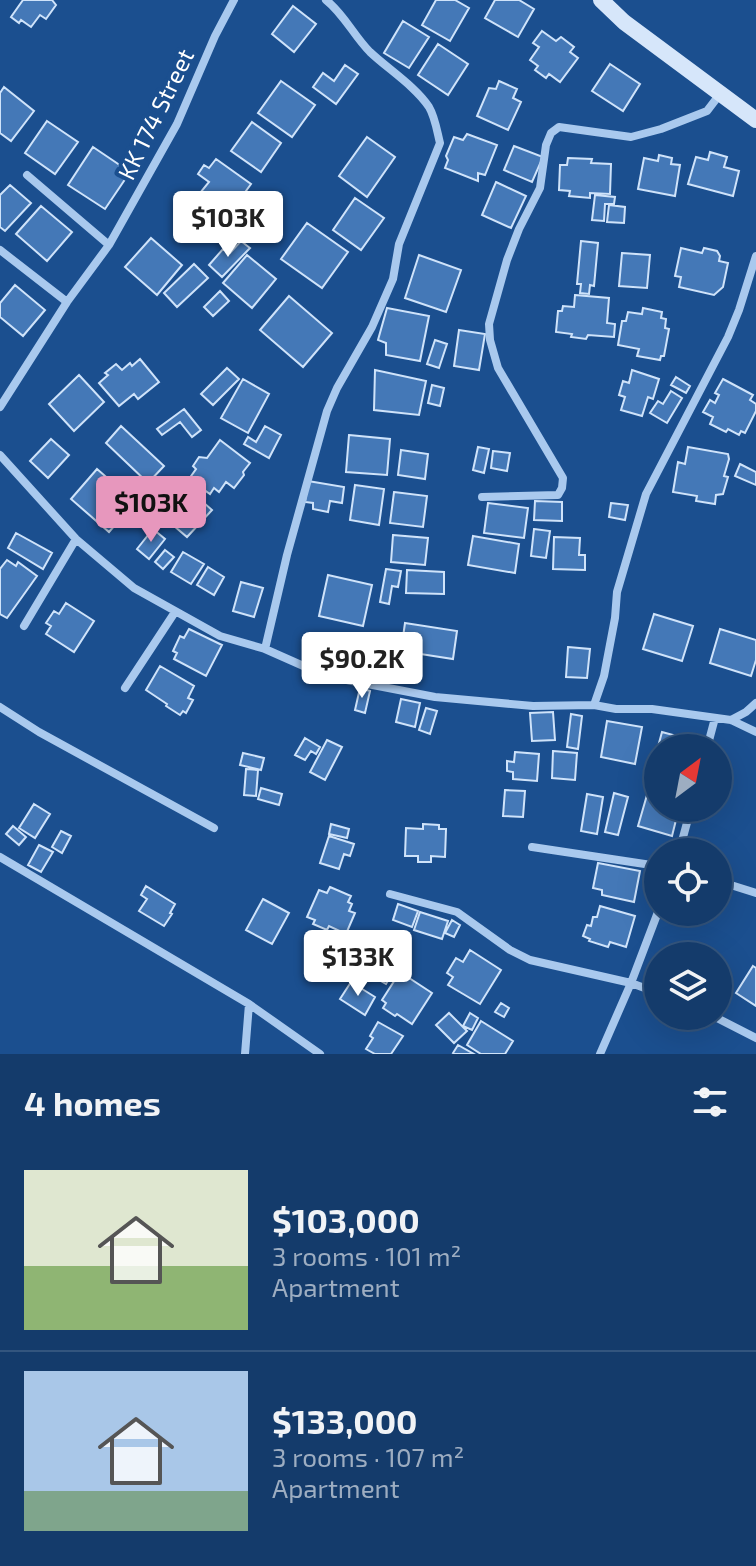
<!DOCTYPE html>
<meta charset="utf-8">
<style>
body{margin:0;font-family:"Exo 2",sans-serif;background:#214673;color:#f1f3f6;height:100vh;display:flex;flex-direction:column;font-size:30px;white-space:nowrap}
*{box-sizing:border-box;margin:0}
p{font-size:26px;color:#9dadc1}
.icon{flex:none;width:44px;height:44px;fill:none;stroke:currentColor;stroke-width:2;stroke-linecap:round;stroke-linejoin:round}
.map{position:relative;height:1054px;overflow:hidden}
.sheet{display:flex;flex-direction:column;background:#143b6b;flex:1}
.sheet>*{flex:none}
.needle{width:52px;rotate:32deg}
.fabs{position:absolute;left:644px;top:734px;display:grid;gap:16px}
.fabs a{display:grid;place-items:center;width:88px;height:88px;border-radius:50%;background:#143b6b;box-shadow:0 8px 32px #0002,0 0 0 2px #33557e;font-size:40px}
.price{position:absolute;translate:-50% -68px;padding:0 18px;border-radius:8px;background:#fff;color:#222;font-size:26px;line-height:52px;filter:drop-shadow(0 2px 4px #0008)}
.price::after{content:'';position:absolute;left:50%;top:48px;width:24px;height:18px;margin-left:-12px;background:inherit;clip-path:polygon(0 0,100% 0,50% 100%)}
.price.active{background:#e797bd;color:#111}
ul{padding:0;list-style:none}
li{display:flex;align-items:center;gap:24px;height:200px;padding:0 24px}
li+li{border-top:2px solid #33557e}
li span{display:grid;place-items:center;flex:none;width:224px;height:160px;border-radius:0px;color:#555}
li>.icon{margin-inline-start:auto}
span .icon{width:96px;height:96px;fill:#fffc;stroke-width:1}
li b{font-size:34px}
h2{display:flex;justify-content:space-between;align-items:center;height:96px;padding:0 24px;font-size:34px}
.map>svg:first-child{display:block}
</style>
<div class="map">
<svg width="756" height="1054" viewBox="0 0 756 1054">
<rect width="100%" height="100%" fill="#1b4f8f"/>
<!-- building -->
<path fill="#4478b7" stroke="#cfe3fa" stroke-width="2" d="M23 0H52L56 5 46 19 40 15 31 27 21 20 19 23 11 17Z
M436 0H455L469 8 450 41 422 25Z
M495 0H519L534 9 518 37 485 18Z
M293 6 316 24 294 52 272 34Z
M403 21 429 37 409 68 384 53Z
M542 31 556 41 561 37 574 47 570 52 578 58 560 82 549 74 546 78 535 70 538 66 530 60 539 47 533 43Z
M438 44 468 64 448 95 418 75Z
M610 64 640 84 623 111 592 91Z
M345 65 358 74 336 104 313 87 323 73 334 81Z
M281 81 315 105 292 137 258 113Z
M499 81 517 89 513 98 521 102 508 130 477 116 489 88 496 89Z
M4 87 34 111 11 141 0 133V93Z
M47 121 78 142 55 174 25 153Z
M252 122 281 143 261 172 231 151Z
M467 134 497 145 485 175 478 173V181L445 168 448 160 446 156 454 137 463 140Z
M367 137 395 157 367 197 339 176Z
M514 146 543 157 532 182 504 170Z
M93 147 130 172 105 209 68 185Z
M710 152 727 157 724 167 739 171 733 196 688 184 696 157 708 160Z
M659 155 672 158 671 164 680 165 675 196 638 189 644 158 658 161Z
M568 158 592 159 591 163 611 164 610 194 590 193V198L569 196 570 191 559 190 560 165H567Z
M216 159 251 184 238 202 233 198 225 211 200 193 209 182 198 174 204 165 209 168Z
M496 182 526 196 511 228 482 215Z
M10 185 31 203 5 231 0 227V195Z
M595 195 615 197 614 204H605L604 221 592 220Z
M355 198 384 218 361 250 333 230Z
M609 205 625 207 624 223 607 222Z
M41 206 72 232 47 261 16 234Z
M307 223 348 252 322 288 281 259Z
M151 238 182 265 157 295 125 267Z
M241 241 250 248 222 277 209 265 223 249 230 253Z
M581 241 598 243 594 286 590 285 589 294 580 293 581 284H577Z
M681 248 702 253 704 248 717 251 720 256 719 261 728 263 723 287 714 295 679 287 681 277 675 276Z
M622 253 650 255 647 288 619 286Z
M247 255 276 279 252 308 223 283Z
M419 255 461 270 446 312 405 298Z
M194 264 208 278 177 307 164 293Z
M15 285 45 310 23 336 0 317V303Z
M220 291 229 301 213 316 204 307Z
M575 295 609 298 607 323 615 324 614 337 588 335 586 339 571 337 572 334 556 332 558 311H562L563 306 574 307Z
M289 296 332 333 303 367 260 330Z
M387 308 429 316 420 361 386 355V343L378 340Z
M643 308 662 312 661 318 666 319 665 328 669 329 664 356H661L660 360 637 356 639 349 618 345 622 321H626L628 312 642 314Z
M459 330 485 334 479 370 454 366Z
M435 340 447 344 439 368 427 364Z
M140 359 159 382 138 399 134 394 119 406 99 383 108 375 105 373 116 364 122 370 130 363 132 366Z
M227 368 239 379 213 405 201 394Z
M375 370 426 381 419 415 374 410Z
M632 370 659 379 653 399 648 397 642 416 621 410 625 397 619 395 623 381 629 383Z
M79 375 104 402 74 431 49 404Z
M676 377 690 386 686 393 671 385Z
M243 379 269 394 248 433 221 418Z
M723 379 753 395 750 400 756 404V411L745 433 741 431 739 435 728 429 726 432 710 424 713 417 703 412 710 400 715 403 719 395 715 393Z
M432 385 444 388 440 406 428 403Z
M671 391 682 398 667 423 650 413 658 401 663 404Z
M184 409 201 430 192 437 180 422 162 435 157 429Z
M121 426 164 466 148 483 106 443Z
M265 426 281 435 269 458 244 444 248 437 256 442Z
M349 435 390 439 387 475 346 472Z
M51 439 69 455 48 478 30 461Z
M220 440 250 463 243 472 244 475 234 488 226 482 219 492 214 488 210 494 189 479 196 469 193 466 199 457 207 458Z
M478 447 489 449 484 473 473 470Z
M688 447 728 454 729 459 724 476 728 477 723 494 716 495 715 504 696 501 697 496 673 492 678 462 685 464Z
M401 450 428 454 425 479 398 475Z
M493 451 510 453 507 471 491 468Z
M740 464 756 472V485L735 476Z
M97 469 135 502 109 532 71 499Z
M308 481 344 487 342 503 330 501 328 512 313 509V503L305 502Z
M355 485 384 489 379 525 350 520Z
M185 486 212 510 187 537 160 514Z
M394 492 427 496 423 527 390 523Z
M535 501 562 502V521L534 520Z
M488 503 528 508 524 538 484 533Z
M611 503 628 505 625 520 609 517Z
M153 529 165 539 149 559 137 549Z
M534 529 550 531 546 558 531 556Z
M16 533 52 553 43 569 8 548Z
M393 535 428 538 425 565 391 562Z
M473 536 519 544 515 573 468 565Z
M554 537 580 538 579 555H585V570L553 569Z
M165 550 174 557 163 569 155 562Z
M183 552 204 564 191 584 171 572Z
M7 560 16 566 18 562 37 576 7 618 0 614V569Z
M208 567 224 577 214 595 197 585Z
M386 569 401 571 398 587 392 586 389 604 380 602Z
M407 570 444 572V594L406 593Z
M328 575 372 585 363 626 319 616Z
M241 582 263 588 254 617 233 611Z
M66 603 94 621 74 652 46 634 51 626 46 623 54 611 59 614Z
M654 614 693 626 682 661 643 649Z
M405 623 457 631 453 659 401 651Z
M189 629 222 645 206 676 174 659 177 653 173 651 180 636 184 638Z
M720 629 756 640V660L751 676 710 663Z
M568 647 590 649 587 678 566 677Z
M160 666 194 686 188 698 193 700 186 713 183 711 180 715 166 706 167 704 146 690Z
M360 688 370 691 365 713 355 710Z
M401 699 420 703 415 727 396 722Z
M426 708 437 711 430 734 419 730Z
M553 712 555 740 532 741 530 713Z
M571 714 582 716 578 749 567 747Z
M607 721 642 727 635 764 601 757Z
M662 732 702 743 701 748H658V770L652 769Z
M305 738 320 747 316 754 311 751 305 760 295 755Z
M327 740 342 747 325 780 310 772Z
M553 751 577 753 575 780 552 778Z
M515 752 539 754 537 781 513 779V772L507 771V761L514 762Z
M243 753 264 758 261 770 240 765Z
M246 769 258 770 256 796 244 795Z
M261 788 282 794 279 805 258 799Z
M505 790 525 791 523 817 503 816Z
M614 793 628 797 618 835 605 832Z
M587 794 603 797 597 834 581 831Z
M647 795 658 798V808H679L672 836 638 826Z
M34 804 50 814 35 838 19 828Z
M331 824 349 829 347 838 329 834Z
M423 824 439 825V829H446L445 857 431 856V862H418V856H405L406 828 423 829Z
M13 826 26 837 19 845 6 834Z
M61 831 71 836 62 853 52 847Z
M329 836 354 844 350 856 344 854 339 869 320 863Z
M39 845 53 852 41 872 28 865Z
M598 863 640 871 634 902 602 895V890L593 888Z
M146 886 175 904 170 913 172 914 164 926 139 911 147 899 141 895Z
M330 887 351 896 348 902 352 904 349 911 355 913 346 934 329 926 327 930 313 924 315 920 307 917 319 890 327 893Z
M263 899 289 913 272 944 246 930Z
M398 904 418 911 412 927 393 920Z
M600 906 635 916 626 947 610 942 608 947 589 941 590 939 583 936 587 925 591 926 593 917H597Z
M420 912 448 921 442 939 414 930Z
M452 920 460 925 454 937 445 933Z
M385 950 401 959 386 984 370 975Z
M470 950 501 970 480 1004 448 985 453 977 447 973 456 958 463 962Z
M753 966 756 968V1006L736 993Z
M400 972 432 993 412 1024 397 1014 395 1016 383 1008 386 1003 382 1000Z
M351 982 375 997 365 1015 340 999Z
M501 1003 509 1008 504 1017 495 1012Z
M449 1013 467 1031 454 1043 436 1025Z
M470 1013 478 1018 472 1030 463 1026Z
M481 1021 513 1041 505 1054H481L467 1045Z
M378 1022 403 1036 391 1054H375L366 1049 373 1038 370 1036Z
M458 1045 474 1054H455L453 1053Z"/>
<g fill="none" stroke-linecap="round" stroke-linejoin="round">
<!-- minor -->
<path stroke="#a9c9ee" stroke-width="8" d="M27 175 109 245
M0 250 67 302
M0 407 67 302 109 245 177 124 215 36 234 0
M0 455 76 539 134 588 220 636 265 649 326 676 435 697 533 706 594 705 616 709H652L731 720 756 732
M482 497 558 495 562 488 563 478 498 368 490 340 489 324 507 260 519 229 540 188 546 145 551 133 559 127 631 137 661 129 707 111 720 94
M24 626 76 539
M265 649 287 555 327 411 337 388 372 327 393 279 399 244 440 143C437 131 435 117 429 107 415 86 388 69 370 52 354 36 344 14 326 0
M125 688 175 612
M594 705 604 676 615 618 617 592 646 494 728 337 739 310 756 256
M0 707 39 732 214 828
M731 720 746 712 756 703
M707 748 715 718
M532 847 658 866
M679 852 691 808
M0 857 249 1004 245 1054
M718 881 756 893
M390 894 457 912 510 950 530 960 631 983 658 993
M249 1004 320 1054
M713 1016 756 1038
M600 1054 631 983 658 912"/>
<!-- secondary -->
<path stroke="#d6e6fa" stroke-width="16" d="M601 0 624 22 756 120"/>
</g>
<g text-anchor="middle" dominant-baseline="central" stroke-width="8" stroke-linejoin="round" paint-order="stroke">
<!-- street labels -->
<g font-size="24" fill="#fff" stroke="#1b4f8f">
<text transform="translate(155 114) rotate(-64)">KK 174 Street</text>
</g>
</g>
</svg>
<div class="fabs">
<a><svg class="needle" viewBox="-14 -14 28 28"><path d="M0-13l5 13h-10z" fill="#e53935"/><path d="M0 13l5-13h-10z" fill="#9dadc1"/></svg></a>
<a><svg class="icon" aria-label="locate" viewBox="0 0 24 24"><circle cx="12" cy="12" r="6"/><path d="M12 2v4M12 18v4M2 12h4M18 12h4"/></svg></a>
<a><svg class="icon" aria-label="layers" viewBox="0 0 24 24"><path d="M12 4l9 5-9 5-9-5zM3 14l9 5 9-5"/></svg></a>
</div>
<b class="price" style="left:228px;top:259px">$103K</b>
<b class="price active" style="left:151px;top:544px">$103K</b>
<b class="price" style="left:362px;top:700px">$90.2K</b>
<b class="price" style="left:358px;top:998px">$133K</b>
</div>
<section class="sheet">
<h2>4 homes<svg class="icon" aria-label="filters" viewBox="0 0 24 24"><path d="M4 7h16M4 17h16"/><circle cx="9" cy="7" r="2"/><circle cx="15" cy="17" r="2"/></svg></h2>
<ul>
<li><span style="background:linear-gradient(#dfe7d0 60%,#8fb573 0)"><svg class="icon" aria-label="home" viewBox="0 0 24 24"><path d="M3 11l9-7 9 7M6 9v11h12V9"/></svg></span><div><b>$103,000</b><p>3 rooms · 101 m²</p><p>Apartment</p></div></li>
<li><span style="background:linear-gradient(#a9c7e8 75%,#7fa58c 0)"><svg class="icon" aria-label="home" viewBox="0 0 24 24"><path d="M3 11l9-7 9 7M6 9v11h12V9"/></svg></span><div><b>$133,000</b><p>3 rooms · 107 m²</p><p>Apartment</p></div></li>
</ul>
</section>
